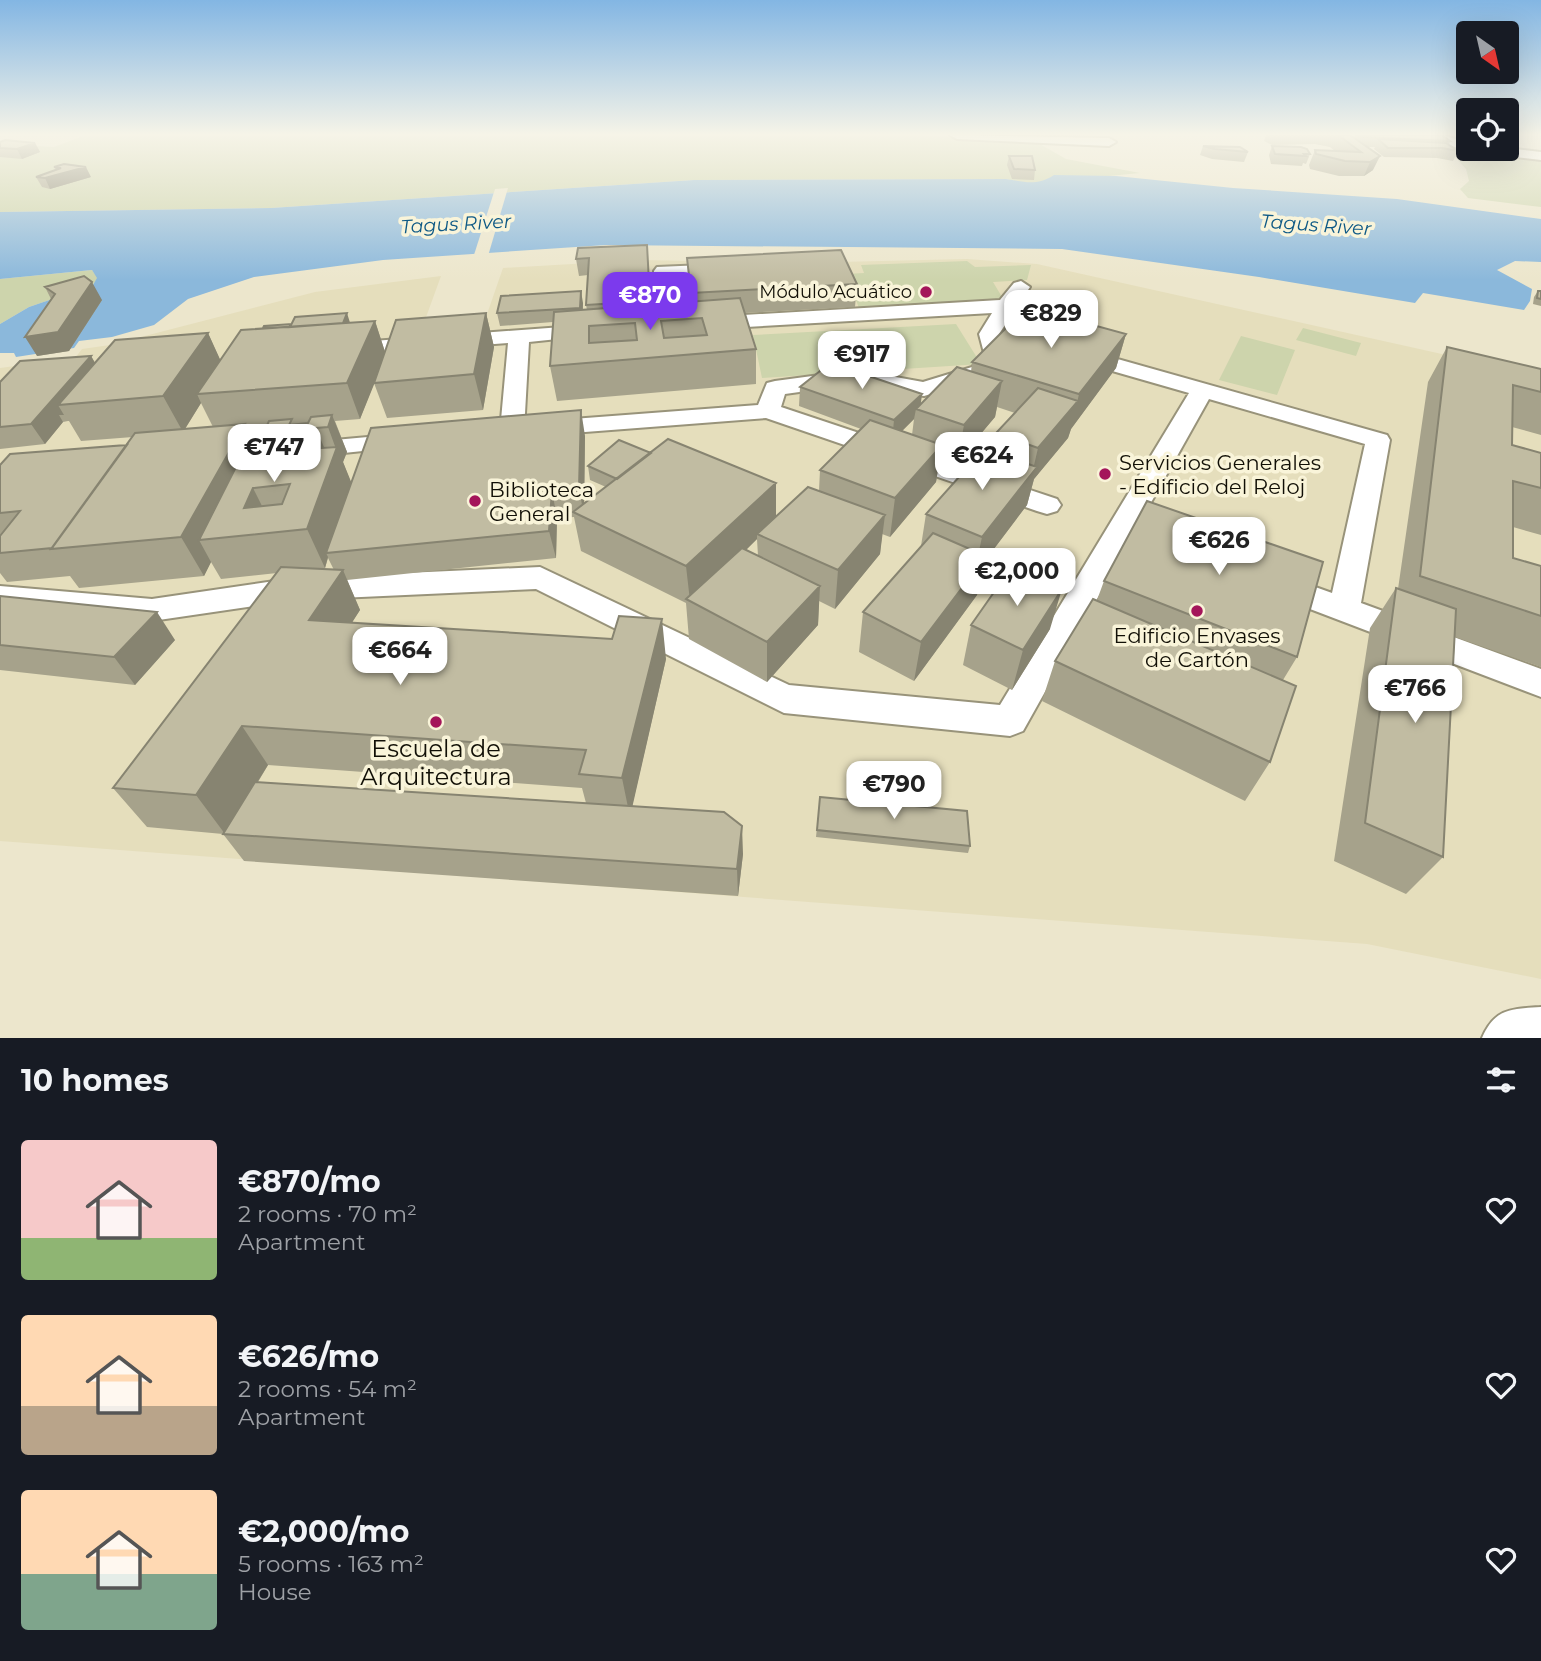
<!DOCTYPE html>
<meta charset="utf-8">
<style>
body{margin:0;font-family:Montserrat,sans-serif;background:#20242c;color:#f1f3f6;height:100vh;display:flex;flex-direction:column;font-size:26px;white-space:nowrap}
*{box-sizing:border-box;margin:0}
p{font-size:23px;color:#9ea1a6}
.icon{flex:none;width:38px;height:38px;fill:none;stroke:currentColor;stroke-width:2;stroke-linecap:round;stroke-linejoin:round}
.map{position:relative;height:1038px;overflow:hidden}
.details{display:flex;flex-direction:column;background:#171b24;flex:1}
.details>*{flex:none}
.needle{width:46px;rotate:146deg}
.buttons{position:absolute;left:1456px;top:21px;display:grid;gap:14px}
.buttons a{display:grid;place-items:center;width:63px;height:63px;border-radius:7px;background:#171b24;box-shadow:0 7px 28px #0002;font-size:35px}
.price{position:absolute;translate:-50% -60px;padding:0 16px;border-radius:14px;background:#fff;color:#222;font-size:23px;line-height:46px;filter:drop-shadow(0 2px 4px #0008)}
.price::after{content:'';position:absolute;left:50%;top:42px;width:21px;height:16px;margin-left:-10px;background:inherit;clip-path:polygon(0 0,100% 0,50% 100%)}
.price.current{background:#7c3aed;color:#fff}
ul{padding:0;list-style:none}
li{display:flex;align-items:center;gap:21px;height:175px;padding:0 21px}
li span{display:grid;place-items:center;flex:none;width:196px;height:140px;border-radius:7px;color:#555}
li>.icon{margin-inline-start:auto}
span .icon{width:84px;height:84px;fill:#fffc;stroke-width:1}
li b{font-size:30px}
h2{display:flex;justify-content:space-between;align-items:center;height:84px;padding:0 21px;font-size:30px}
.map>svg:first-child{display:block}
</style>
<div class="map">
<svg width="1541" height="1038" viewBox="0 0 1541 1038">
<rect width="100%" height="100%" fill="#ece6cc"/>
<!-- built -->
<path fill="#e5debc" d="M967 259 1037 264 1541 376V979L1367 944 0 841V368L75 358 82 349 110 345 315 292 441 276 425 320 486 317 503 268 641 260 795 263Z"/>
<!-- green -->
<path fill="#cdd4ac" d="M86 135H919L1038 143 1066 159 1140 173 1025 184 1007 179 694 180 271 208 0 212V144L54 147Z
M1461 153 1541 156V207L1468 198 1460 189 1469 181 1466 169 1457 159Z
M967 261 975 267 1031 265 1027 280 993 282 1005 302 859 308 846 274 864 273 861 265Z
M92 270 98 278 93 285 29 307 0 324V279Z
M956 324 981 364 762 378 753 335Z
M1303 328 1361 343 1356 356 1296 340Z
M1241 336 1295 350 1277 395 1219 380Z"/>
<!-- water -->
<path fill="#8bb8db" d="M1054 175 1116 176 1233 188 1397 199 1541 219V262L1515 261 1497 270 1532 289 1530 301 1524 310 1423 293 1415 303 1259 277 1062 249 606 245 383 260 254 277 188 299 154 325 112 337 79 341 74 348 16 357 14 353H0V324L29 307 93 285 97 278 92 270 0 279V212L271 208 694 180 1006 179C1025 182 1037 186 1054 175Z"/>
<!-- pier -->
<path fill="#ece6cc" d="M508 188 488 256 473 258 495 189Z"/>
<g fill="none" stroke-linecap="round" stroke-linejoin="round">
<!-- street casing -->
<g stroke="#98937a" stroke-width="4">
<path id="street" d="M950 135 1109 138 1116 142 1109 146 957 139Z
M1422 135H1443L1468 143V149H1474L1463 150Z
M1507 148 1541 152V160L1482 153 1475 149Z
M727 264 736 269 733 273 672 276V326L669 330 640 331 637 327 640 323 652 321 654 271 657 267Z
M1021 281 1030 287 999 334 1006 353 988 377 924 396 857 384 785 394 781 407 1057 499 1061 505 1057 511 1047 514 1037 511 766 418 546 435 537 433 534 428 537 423 546 421 758 405 767 383 775 381 857 370 923 382 972 367 984 353 979 334 992 313 710 329 703 327 700 323 703 319 710 317 1000 300 1014 283Z
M589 325 596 327 599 331 596 335 529 342 524 431 521 436 512 438 503 436 500 431 508 343 346 355 338 354 335 349 338 344 346 343Z
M1082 349 1387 435 1390 440 1361 603 1541 669V697L1268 593 1264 585 1268 577 1279 574 1332 593 1365 444 1209 399 1023 731 1010 736 784 713 536 589 295 600 152 621 0 608V586L152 599 295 578 540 567 789 685 1000 705 1189 393 1074 360 1071 355 1074 350Z
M401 434 410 436 413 441 410 446 222 466 213 463 209 458 213 453 222 450Z
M1541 1007V1038H1482C1495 1008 1511 1009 1541 1007Z"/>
</g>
<!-- street -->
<use href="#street" fill="#fff" fill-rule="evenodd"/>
</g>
<!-- wall -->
<path fill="#a6a28b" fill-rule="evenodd" d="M1023 135H1063V137Z
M1266 135H1350L1354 138 1355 135H1442L1450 141 1449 145 1458 151 1453 161 1437 158 1384 157 1374 149 1375 147H1367L1373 170 1364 176H1339L1310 169 1309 165 1315 150 1335 151 1330 147 1315 144 1272 145 1264 141Z
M0 142 35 143 40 152 22 159 0 157Z
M1203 146 1248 152 1244 162 1212 159 1200 155Z
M1272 146 1310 154 1306 164 1303 163 1302 166 1271 164 1269 155Z
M1009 156 1035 170 1034 180 1012 179 1007 165Z
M64 164 91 177 50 189 42 187 36 177 56 170 54 167Z
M647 245 651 305 691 302 687 258 857 284 855 307 745 313 756 349V384L557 401 550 366 553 322 500 326 497 313 583 303V310H587L586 305 588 275 579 276 576 259Z
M45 287 102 300 69 351 37 356 51 299Z
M1538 291H1541V306L1533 304 1534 297Z
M486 313 494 347 483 410 387 418 374 383 360 419 335 421 347 452 343 462 351 483 585 436 584 504 606 487 590 480 588 466 776 516 819 491 820 470 861 429 799 406 800 387 922 394 920 404 971 372 972 362 1126 334 1116 368 1071 429 1068 438 1034 479 1027 505 984 562 977 595 914 681 859 652 863 612 921 546 926 514 993 452 996 433 1015 413 997 407 995 417 957 462 940 456 936 482 890 537 882 534 880 554 835 609 819 601 818 625 767 682 689 639 686 603 581 551 574 517 557 518 556 558 347 580 360 610 352 622 666 659 632 806 743 854 738 896 244 861 223 834 147 827 113 788 277 573 221 579 211 562 204 576 79 588 70 576 7 582 0 573V465L127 445 133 437 81 441 69 421H68L63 422 45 444 0 449V382L91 356 95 363 208 333 220 360 350 323 375 321 385 352ZM201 403 213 427 185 429ZM914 419 912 435 902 431ZM267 426 263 434 268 445 264 455H259L246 428ZM757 539 758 556 746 550ZM328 558 334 570 313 569 325 568ZM268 765 582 788 586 803 258 782Z
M1447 347 1541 369V435L1512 427V445L1541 453V535L1513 527V558L1541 566V667L1455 637 1443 857 1406 894 1334 861 1370 628 1396 588 1398 589 1428 382Z
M1104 581 1297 657 1283 680 1270 762 1245 801 1042 701 1055 661 1097 600Z
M0 596 175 640 135 685 0 670Z
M971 625 1050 629 1012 690 963 665Z
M820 797 970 846 968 853 816 837Z"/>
<!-- shaded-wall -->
<path fill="#878471" d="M35 143 40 152 22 159 17 149Z
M1380 156 1373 170 1364 176 1370 162Z
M86 167 91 177 50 189 45 178Z
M92 282 102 300 69 351 37 356 25 337Z
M581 291 583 303 582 320 580 308Z
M347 313 351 326 295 328Z
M486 313 494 347 483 410 474 374Z
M375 321 386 355 360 419 347 383Z
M208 333 224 368 197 394 201 403 183 432 163 396Z
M1126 334 1116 368 1071 429 1068 438 1034 479 1027 505 984 562 977 595 914 681 921 642 975 570 982 537 1032 474 1038 448 1077 403 1079 394Z
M91 356 102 375 58 405 64 415H59L63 422 45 444 31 424Z
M1002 381 995 417 957 462 964 425Z
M922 394 920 410 916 409 914 419 892 441 894 420Z
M581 410 585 436 584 516 579 488Z
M332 415 347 452 343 462 352 484 326 553 328 557 325 568 307 529V449L316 428 331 464 336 449 328 427Z
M245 424 262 461 199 540 211 562 204 576 181 537Z
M942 445 936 482 890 537 895 498Z
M776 483V521L757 534V539L692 603 690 601 686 566Z
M253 488 272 526 244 508Z
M552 491 557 518 556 558 549 531Z
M885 515 880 554 835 609 838 570Z
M343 570 360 610 329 659 309 620Z
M820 586 818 625 767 682V642Z
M1062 589 1050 629 1012 690 1023 650Z
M157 612 175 640 135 685 114 657Z
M662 619 666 659 630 817 622 778Z
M242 726 268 765 225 834 196 795Z
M742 826 743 854 738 896 737 869Z"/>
<!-- building -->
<path fill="#c1bca2" stroke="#878471" stroke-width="2" fill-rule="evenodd" d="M1338 135H1350L1380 156 1370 162 1345 161 1316 154 1315 150 1361 152Z
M1359 135H1442L1450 141 1361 137Z
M1378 139 1446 143 1458 151 1442 148H1388Z
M5 140 35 143 17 149 0 148V142Z
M1203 146 1240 147 1248 152 1215 149Z
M1272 146 1301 147 1307 149 1310 154H1304L1306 156 1275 154Z
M1009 156H1032L1035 170 1014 169Z
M64 164 86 167 45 178 36 177 61 168 54 167Z
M647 245 650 301 586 305 589 258 576 259 578 248Z
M841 250 857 284 691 293 687 258Z
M84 276 92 282 58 332 25 337 55 294 45 287Z
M581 291 580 308 497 313 501 296Z
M1538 291H1541V299L1537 298Z
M740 298 756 349 550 366 554 312ZM702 318 707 335 664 338 661 321ZM635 323 637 340 589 343V326Z
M1027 307 1126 334 1079 394 972 362Z
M347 313 343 323 290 327 295 317Z
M486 313 474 374 374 383 396 320Z
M375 321 347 383 197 394 241 330Z
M291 324 290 327 263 328 264 326Z
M208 333 163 396 58 405 115 340Z
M1447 347 1541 369V392L1513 385 1512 445 1541 453V488L1513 481V558L1541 566V616L1420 576Z
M91 356 31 424 0 427V382L20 361Z
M830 363 922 394 894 420 800 387Z
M957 367 1002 381 964 425 916 409Z
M1038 388 1078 401 1038 448 996 433Z
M581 410 579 488 552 491 549 531 326 553 371 428Z
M332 415 328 427 316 428 307 449 337 447 307 529 199 540 241 457 264 455 274 433 263 434 269 421 292 419 289 425 308 423 311 417ZM290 484 282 504 244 508 253 488Z
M870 420 942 445 895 498 820 470Z
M245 424 181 537 51 549 135 433Z
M668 439 776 483 686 566 573 512Z
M619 440 651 453 617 479 588 466Z
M127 445 52 548 0 553V536L20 511 0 513V465L10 454Z
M984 449 1037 467 982 537 926 514Z
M808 487 885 515 838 570 757 534Z
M1147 501 1323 562 1297 657 1104 581Z
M933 533 986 556 921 642 863 612Z
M742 548 820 586 767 642 686 599Z
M281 567 343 570 309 620 612 639 619 616 662 619 622 778 579 774 586 750 242 726 196 795 113 788Z
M1011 568 1062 589 1023 650 971 625Z
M1396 588 1456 609 1443 857 1365 823Z
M0 596 157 612 114 657 0 645Z
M1093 599 1296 686 1270 762 1055 661Z
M255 782 724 812 742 826 737 869 223 834Z
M820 797 967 811 970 846 817 830Z"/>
<!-- sky -->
<linearGradient id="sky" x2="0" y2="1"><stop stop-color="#83b6e3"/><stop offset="0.48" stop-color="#f6f4e8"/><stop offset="1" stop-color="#f6f4e8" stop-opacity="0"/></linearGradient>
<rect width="1541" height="280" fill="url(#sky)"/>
<!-- markers -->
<g fill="#a4155a" stroke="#f9f4d9" stroke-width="2.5">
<circle cx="926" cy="292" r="7"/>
<circle cx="1105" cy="474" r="7"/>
<circle cx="475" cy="501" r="7"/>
<circle cx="1197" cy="611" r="7"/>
<circle cx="436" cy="722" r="7"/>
</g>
<g text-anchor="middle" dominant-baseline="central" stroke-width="7" stroke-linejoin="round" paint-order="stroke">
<!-- far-poi labels -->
<g font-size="18" fill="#110f06" stroke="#f9f4d9" text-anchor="end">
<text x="912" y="292">Módulo Acuático</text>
</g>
<!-- far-water labels -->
<g font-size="19" font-style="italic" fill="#0e5985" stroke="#f9f4d9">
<text transform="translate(456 224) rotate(-3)">Tagus River</text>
<text transform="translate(1316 225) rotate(4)">Tagus River</text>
</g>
<!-- poi labels -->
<g font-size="21" fill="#110f06" stroke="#f9f4d9" text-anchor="start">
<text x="1119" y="462">Servicios Generales<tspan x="1119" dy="24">- Edificio del Reloj</tspan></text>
<text x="489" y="489">Biblioteca<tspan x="489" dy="24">General</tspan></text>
<text x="1197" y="635" text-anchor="middle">Edificio Envases<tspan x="1197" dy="24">de Cartón</tspan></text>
</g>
<!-- near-poi labels -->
<g font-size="24" fill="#110f06" stroke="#f9f4d9">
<text x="436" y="748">Escuela de<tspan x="436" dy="28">Arquitectura</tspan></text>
</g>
</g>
</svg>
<div class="buttons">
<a><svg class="needle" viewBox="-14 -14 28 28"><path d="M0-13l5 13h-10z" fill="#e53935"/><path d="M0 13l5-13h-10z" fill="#9ea1a6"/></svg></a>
<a><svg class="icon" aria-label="locate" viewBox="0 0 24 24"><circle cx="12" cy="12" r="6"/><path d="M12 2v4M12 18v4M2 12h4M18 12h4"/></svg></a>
</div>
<b class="price current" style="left:650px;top:332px">€870</b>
<b class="price" style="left:1051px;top:350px">€829</b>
<b class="price" style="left:862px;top:391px">€917</b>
<b class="price" style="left:274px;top:484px">€747</b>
<b class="price" style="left:982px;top:492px">€624</b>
<b class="price" style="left:1219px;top:577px">€626</b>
<b class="price" style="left:1017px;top:608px">€2,000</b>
<b class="price" style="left:400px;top:687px">€664</b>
<b class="price" style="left:1415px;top:725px">€766</b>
<b class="price" style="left:894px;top:821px">€790</b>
</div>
<section class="details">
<h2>10 homes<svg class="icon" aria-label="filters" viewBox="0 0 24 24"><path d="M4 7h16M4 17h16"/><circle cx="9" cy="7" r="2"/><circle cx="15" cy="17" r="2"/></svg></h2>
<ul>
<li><span style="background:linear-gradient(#f6c9c9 70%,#8fb573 0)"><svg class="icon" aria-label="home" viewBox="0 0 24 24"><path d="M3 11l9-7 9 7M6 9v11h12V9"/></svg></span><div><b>€870/mo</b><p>2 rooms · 70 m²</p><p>Apartment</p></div><svg class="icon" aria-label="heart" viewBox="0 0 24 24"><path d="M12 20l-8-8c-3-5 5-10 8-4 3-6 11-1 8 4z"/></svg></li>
<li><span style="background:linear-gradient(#ffd9b3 65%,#b9a48a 0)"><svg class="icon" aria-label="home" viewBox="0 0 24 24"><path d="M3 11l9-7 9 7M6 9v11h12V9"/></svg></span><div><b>€626/mo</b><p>2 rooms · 54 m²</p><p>Apartment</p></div><svg class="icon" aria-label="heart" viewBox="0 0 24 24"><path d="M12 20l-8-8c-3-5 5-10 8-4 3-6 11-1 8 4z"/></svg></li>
<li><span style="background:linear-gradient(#ffd9b3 60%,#7fa58c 0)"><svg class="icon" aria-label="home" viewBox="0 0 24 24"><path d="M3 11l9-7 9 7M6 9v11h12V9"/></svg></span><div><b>€2,000/mo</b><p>5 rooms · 163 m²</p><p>House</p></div><svg class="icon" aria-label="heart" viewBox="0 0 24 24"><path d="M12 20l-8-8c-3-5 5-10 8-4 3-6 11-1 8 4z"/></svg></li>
</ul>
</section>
